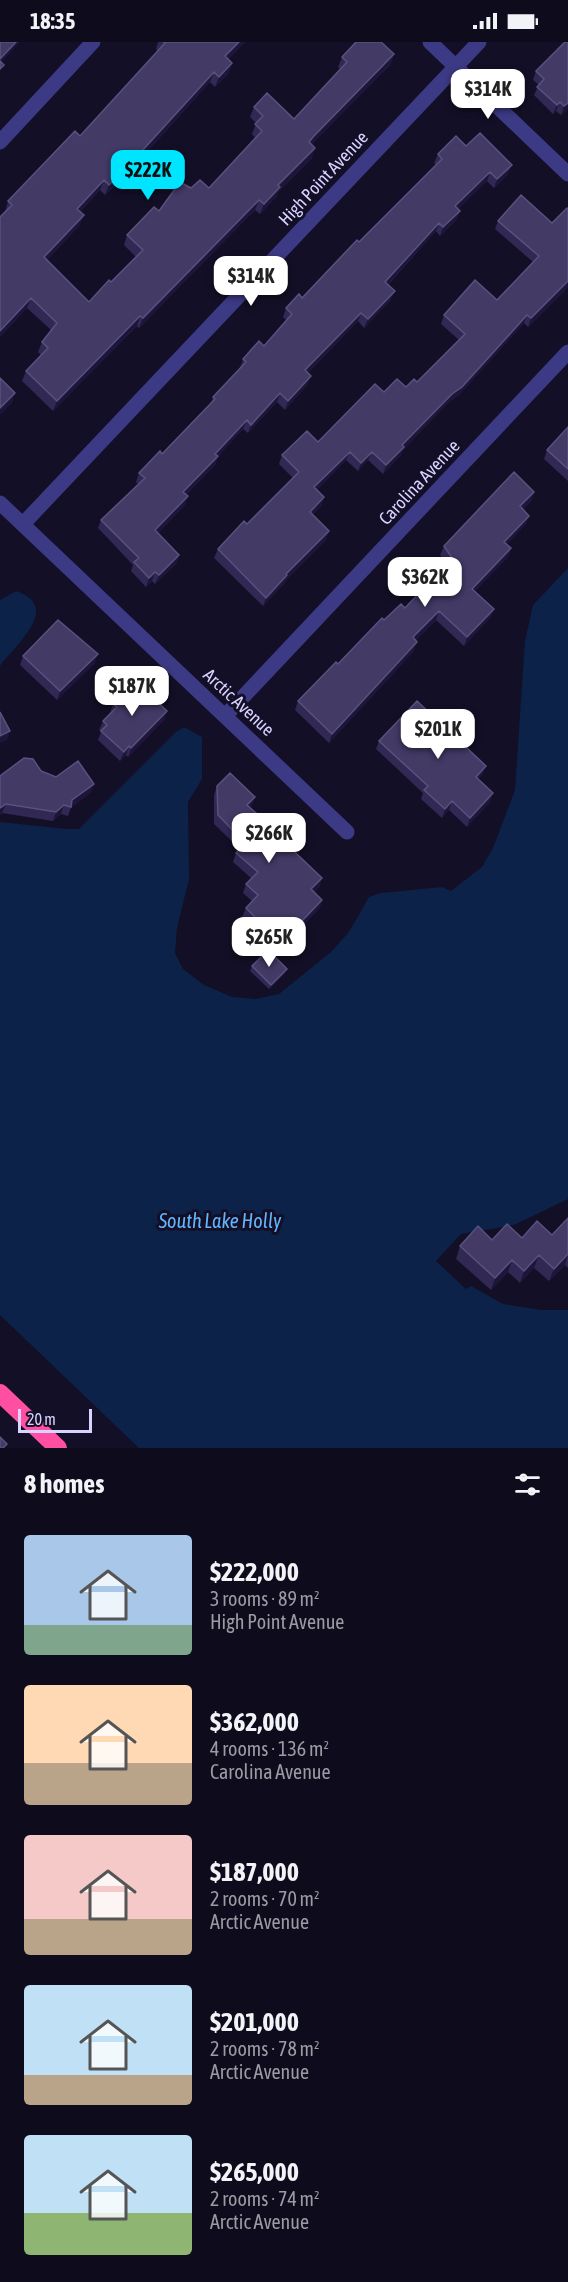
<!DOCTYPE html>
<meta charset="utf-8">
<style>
body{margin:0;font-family:"Asap Condensed",sans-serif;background:#1c1929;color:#f1f3f6;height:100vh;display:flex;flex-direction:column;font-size:22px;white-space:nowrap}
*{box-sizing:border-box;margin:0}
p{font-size:20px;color:#9b9ba3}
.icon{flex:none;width:33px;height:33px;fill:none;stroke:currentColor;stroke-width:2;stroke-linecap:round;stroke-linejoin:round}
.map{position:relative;height:1406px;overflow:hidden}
.details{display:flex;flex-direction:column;background:#0e0b1c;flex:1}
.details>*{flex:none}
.scale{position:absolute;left:18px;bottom:15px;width:74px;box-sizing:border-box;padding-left:6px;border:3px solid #d9d4ff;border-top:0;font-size:16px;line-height:21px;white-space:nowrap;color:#d9d4ff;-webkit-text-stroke:4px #130f26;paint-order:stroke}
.price{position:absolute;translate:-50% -51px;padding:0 14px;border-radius:12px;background:#fff;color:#222;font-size:20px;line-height:39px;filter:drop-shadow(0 2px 3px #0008)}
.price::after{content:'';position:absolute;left:50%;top:36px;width:18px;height:14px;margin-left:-9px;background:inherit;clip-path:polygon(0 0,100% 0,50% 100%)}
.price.selected{background:#00e5ff;color:#111}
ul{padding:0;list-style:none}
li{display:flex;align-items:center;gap:18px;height:150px;padding:0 24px}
li span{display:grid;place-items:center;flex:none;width:168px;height:120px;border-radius:6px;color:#555}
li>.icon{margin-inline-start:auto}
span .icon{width:72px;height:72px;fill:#fffc;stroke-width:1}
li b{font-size:26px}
h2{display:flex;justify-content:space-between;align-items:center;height:72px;padding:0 24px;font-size:26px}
.status{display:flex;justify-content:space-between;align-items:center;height:42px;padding:0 30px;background:#0e0b1c;direction:ltr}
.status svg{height:16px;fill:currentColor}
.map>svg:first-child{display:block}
</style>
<div class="status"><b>18:35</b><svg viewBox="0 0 49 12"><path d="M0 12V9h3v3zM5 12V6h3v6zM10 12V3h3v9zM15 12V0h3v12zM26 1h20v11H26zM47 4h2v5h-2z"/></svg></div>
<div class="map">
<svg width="568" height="1406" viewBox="0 0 568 1406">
<rect width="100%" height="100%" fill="#130f26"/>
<!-- water -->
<path fill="#0c2248" d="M568 526V1157L514 1183 461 1192 436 1219 466 1247 471 1244 503 1262 541 1268H568V1406H139L0 1273V780L67 787H79L176 690 184 685 202 695V737L188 760 189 837 177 886 175 911 183 927 204 943 232 955 256 957 279 952 331 910 349 890 369 855 381 851 442 845 451 849 482 825 493 806 515 748 525 599 533 563Z
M16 549C63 565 15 603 0 624V558Z"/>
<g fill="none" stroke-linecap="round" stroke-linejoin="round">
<!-- minor -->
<path stroke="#3d3a85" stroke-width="15" d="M430 0 568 132
M0 100 93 0
M0 461 347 790
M23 482 479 0
M225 674 568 310"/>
<!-- highway -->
<path stroke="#ff4fa3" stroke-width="18" d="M0 1351 58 1406"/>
</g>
<!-- wall -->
<path fill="#312854" d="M158 0H245L228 17 232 21 228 32 215 45 210 40 128 131 105 153 100 148 80 170V183L47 218 89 260 111 240 136 215 124 203 127 193 159 169 191 146H209L255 96 252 92 256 81 250 75 254 65 294 77 340 27 338 25 342 15 394 12 390 23 312 102V116L278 150 276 155 260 172 255 168 139 286 137 284 53 369 22 339 26 329 41 313 38 310 42 300 51 288 27 266 0 295V175L5 170 8 159 80 94 158 9 156 7Z
M568 0V66L561 73 556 69 553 72 534 53 539 43 533 38 536 29Z
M466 104 508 132 494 146 487 139 458 167 460 169 456 178 440 194 436 189 388 243 391 258 364 286 358 279 308 331V342L285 368 277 360 248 391 243 387 218 414 215 423 186 453 185 463 158 491 179 513 176 522 155 542 152 539 146 545 131 529 133 523 98 486 101 478 138 442 136 440 139 431 162 412 211 361 213 355 240 326 243 317 264 304 287 279 283 275 286 266 302 256 436 123 434 121 438 112Z
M568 167V245L528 285 524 281 459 353 448 361 403 408 401 413 383 432 368 418 358 429 346 418 317 448 324 455 321 464 312 473 326 498 286 538 284 542 263 564 214 516 218 507 247 482 293 436 279 422 282 413 318 400 384 350 406 345 417 340 459 298 441 282 444 273 497 258 533 220 495 187 498 179 552 181Z
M568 385V439L544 417 547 408Z
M534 450 531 459 523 467 529 474 526 482 507 502 511 506 508 515 475 549 494 567 490 576 464 604 436 578 416 598 414 609 329 701 295 668 298 659 384 578 405 566 447 522 440 513 444 504Z
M23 614 95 621 57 658 20 623Z
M113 662 167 669 164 678 128 715 126 713 120 719 98 698 101 690 99 688 103 679 110 671Z
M379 699 483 732 478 737 490 760 467 785 449 768 442 776 421 757 423 751 376 707Z
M41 729 91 750 71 766 68 774 61 772 53 779 2 771 0 773V734Z
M217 744 255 755 250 766 322 836 319 845 314 850 322 858 319 867 278 909 242 875 246 866 252 859 243 851 246 842 252 837 233 820 236 811 240 807 214 782V753Z
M252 924 285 931 269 947 250 929Z
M568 1176V1226L565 1223 549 1239 534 1226 520 1241 508 1230 491 1248 456 1217 460 1204 492 1198 552 1193Z"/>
<!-- shaded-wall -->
<path fill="#1d163a" d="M16 0H20L0 22V17Z
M239 0H245L221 24 225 14Z
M394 12 390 23 309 105V100L313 95Z
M232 21 228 32 215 45 219 35Z
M214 30 210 40 128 131 105 153 109 143Z
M560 60 556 69 553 72 557 63Z
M568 61V66L561 73 564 64Z
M315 106 312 116 278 150 276 155 260 172 264 162 278 143Z
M512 123 508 132 494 146 497 137Z
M490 130 487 139 452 173 455 164Z
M104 138 100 148 73 177 77 167Z
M259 158 255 168 139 286 143 276Z
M460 169 456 178 440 194 443 185Z
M84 173 80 183 40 225 44 215Z
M439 181 436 189 382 249 385 240Z
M568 239V245L528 285 531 276Z
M395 249 391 258 364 286 368 277Z
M31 256 27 266 0 295V289Z
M361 271 358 279 302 337 305 328Z
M527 273 524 281 459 353 448 361 403 408 401 413 383 432 386 423 402 403Z
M140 274 137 284 53 369 57 359Z
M311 334 308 342 285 368 288 359Z
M15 351 12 361 0 373V366Z
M280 351 277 360 248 391 251 383Z
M247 378 243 387 218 414 215 423 180 459 183 450 215 412Z
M350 410 346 418 311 454 314 445Z
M372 410 368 418 358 429 361 421Z
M534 450 531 459 516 473 520 464Z
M188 454 185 463 152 497 155 488Z
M324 455 321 464 306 478 310 470Z
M529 474 526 482 501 509 504 500Z
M329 489 326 498 286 538 284 542 263 564 266 556 286 532Z
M511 506 508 515 469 555 472 547Z
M179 513 176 522 155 542 159 533Z
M155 530 152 539 146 545 149 536Z
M494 567 490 576 464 604 467 595Z
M439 569 436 578 410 604 413 595Z
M417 600 414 609 329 701 332 692Z
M98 612 95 621 57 658 60 649Z
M167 669 164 678 128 715 131 706Z
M10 689 7 698 0 701V694Z
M129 704 126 713 120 719 124 710Z
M486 724 483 732 472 743 476 735Z
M94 742 91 750 71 766 72 758Z
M493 751 490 760 467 785 470 776Z
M255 755 252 764 244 772 247 763Z
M452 759 449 768 442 776 445 767Z
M6 762 2 771 0 773V766Z
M64 763 61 772 53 779 56 770Z
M322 836 319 845 308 856 311 847Z
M322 858 319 867 278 909 281 901Z
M287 927 285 931 269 947 271 943Z
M568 1212 565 1223 549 1239 554 1227Z
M539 1213 534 1226 520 1241 524 1229Z
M512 1218 508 1230 491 1248 495 1236Z"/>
<!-- building -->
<path fill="#433a66" stroke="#5a527e" stroke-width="1.5" d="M0 0H16L0 17Z
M163 0H239L225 14 232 21 219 35 214 30 131 121 109 143 104 138 77 167 84 173 44 215 89 260 109 238 111 240 143 208 127 193 154 165 159 169 180 140 191 146 200 138 209 146 262 89 255 82 263 74 254 65 267 51 294 77 347 20 342 15 356 0H381L394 12 313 95 309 100 315 106 278 143 280 145 264 162 259 158 143 276 140 274 57 359 26 329 48 306 42 300 57 281 31 256 0 289V175L12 163 8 159 75 89 80 94 165 1Z
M565 0H568V61L564 64 560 60 557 63 537 45 544 37 536 29Z
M0 19 4 23 0 27Z
M480 91 512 123 497 137 490 130 455 164 460 169 443 185 439 181 385 240 395 249 368 277 361 271 305 328 311 334 288 359 280 351 251 383 247 378 215 412 218 414 183 450 188 454 155 488 179 513 159 533 155 530 149 536 134 520 139 516 101 478 145 436 139 431 160 409 162 412 215 357 213 355 246 320 243 317 259 299 264 304 292 272 286 266 299 252 302 256 357 198 359 200 442 117 438 112 456 94 466 104Z
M521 153 552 181 567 166 568 167V239L531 276 527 273 462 345 452 352 402 403 404 405 386 423 372 410 361 421 350 410 314 445 324 455 310 470 329 489 286 532 287 533 266 556 218 507 244 479 247 482 299 430 282 413 307 389 318 400 375 342 384 350 397 337 406 345 414 337 417 340 465 292 444 273 475 238 497 258 539 214 498 179Z
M0 336 15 351 0 366Z
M568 385V427L547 408Z
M514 430 534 450 520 464 529 474 504 500 511 506 472 547 494 567 467 595 439 569 413 595 417 600 332 692 298 659 336 620 338 622 382 576 384 578 401 562 405 566 452 516 444 504Z
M58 578 98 612 60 649 23 614Z
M136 639 167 669 131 706 129 704 124 710 101 689 107 683 103 679 117 665 113 662Z
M417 659 486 724 476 735 493 751 470 776 452 759 445 767 424 748 428 744 379 699Z
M0 670 10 689 0 694Z
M24 716 33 717 41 729 56 735 78 719 94 742 72 758 71 765 64 763 56 770 6 762 0 766V734Z
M230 731 255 755 247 763 281 793 279 795 322 836 311 847 322 858 281 901 246 866 258 853 246 842 258 830 236 811 245 801 218 773 217 744Z
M268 908 287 927 271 943 252 924Z
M568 1176V1212L554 1227 539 1213 524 1229 512 1218 495 1236 460 1204 478 1184 492 1198 507 1182 522 1196 537 1179 552 1193Z
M0 1395 7 1402 3 1406H0Z"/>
<g text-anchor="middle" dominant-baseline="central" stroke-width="6" stroke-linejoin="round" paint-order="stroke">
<!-- street labels -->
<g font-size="18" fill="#d9d4ff" stroke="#130f26">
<text transform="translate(323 136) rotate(-47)">High Point Avenue</text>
<text transform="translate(419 440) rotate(-47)">Carolina Avenue</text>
<text transform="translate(239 660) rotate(43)">Arctic Avenue</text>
</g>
<!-- water labels -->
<g font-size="20" font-style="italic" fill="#62b6ff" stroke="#130f26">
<text x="220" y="1178">South Lake Holly</text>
</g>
</g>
</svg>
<div class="scale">20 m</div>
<b class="price" style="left:488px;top:78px">$314K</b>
<b class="price selected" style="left:148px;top:159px">$222K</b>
<b class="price" style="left:251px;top:265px">$314K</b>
<b class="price" style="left:425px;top:566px">$362K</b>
<b class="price" style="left:132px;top:675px">$187K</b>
<b class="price" style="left:438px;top:718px">$201K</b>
<b class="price" style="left:269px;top:822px">$266K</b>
<b class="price" style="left:269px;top:926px">$265K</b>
</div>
<section class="details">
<h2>8 homes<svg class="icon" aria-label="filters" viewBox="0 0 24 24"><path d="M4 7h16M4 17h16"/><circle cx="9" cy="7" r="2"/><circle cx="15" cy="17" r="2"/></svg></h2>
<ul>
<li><span style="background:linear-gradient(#a9c7e8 75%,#7fa58c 0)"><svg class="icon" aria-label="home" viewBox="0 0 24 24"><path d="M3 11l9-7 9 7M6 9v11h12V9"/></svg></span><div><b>$222,000</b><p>3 rooms · 89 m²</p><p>High Point Avenue</p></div></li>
<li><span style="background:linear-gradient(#ffd9b3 65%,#b9a48a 0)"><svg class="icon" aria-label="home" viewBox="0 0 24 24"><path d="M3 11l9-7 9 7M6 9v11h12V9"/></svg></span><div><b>$362,000</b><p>4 rooms · 136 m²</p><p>Carolina Avenue</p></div></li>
<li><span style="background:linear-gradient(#f6c9c9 70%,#b9a48a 0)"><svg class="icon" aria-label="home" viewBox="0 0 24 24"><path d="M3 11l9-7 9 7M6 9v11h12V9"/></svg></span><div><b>$187,000</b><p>2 rooms · 70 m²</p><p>Arctic Avenue</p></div></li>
<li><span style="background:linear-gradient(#bfe0f5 75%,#b9a48a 0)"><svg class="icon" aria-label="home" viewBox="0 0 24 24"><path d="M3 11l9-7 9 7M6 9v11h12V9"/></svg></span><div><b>$201,000</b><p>2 rooms · 78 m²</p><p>Arctic Avenue</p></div></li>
<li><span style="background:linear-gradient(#bfe0f5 65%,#8fb573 0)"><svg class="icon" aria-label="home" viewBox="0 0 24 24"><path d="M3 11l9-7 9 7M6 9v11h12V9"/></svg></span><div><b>$265,000</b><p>2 rooms · 74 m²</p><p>Arctic Avenue</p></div></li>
</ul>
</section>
